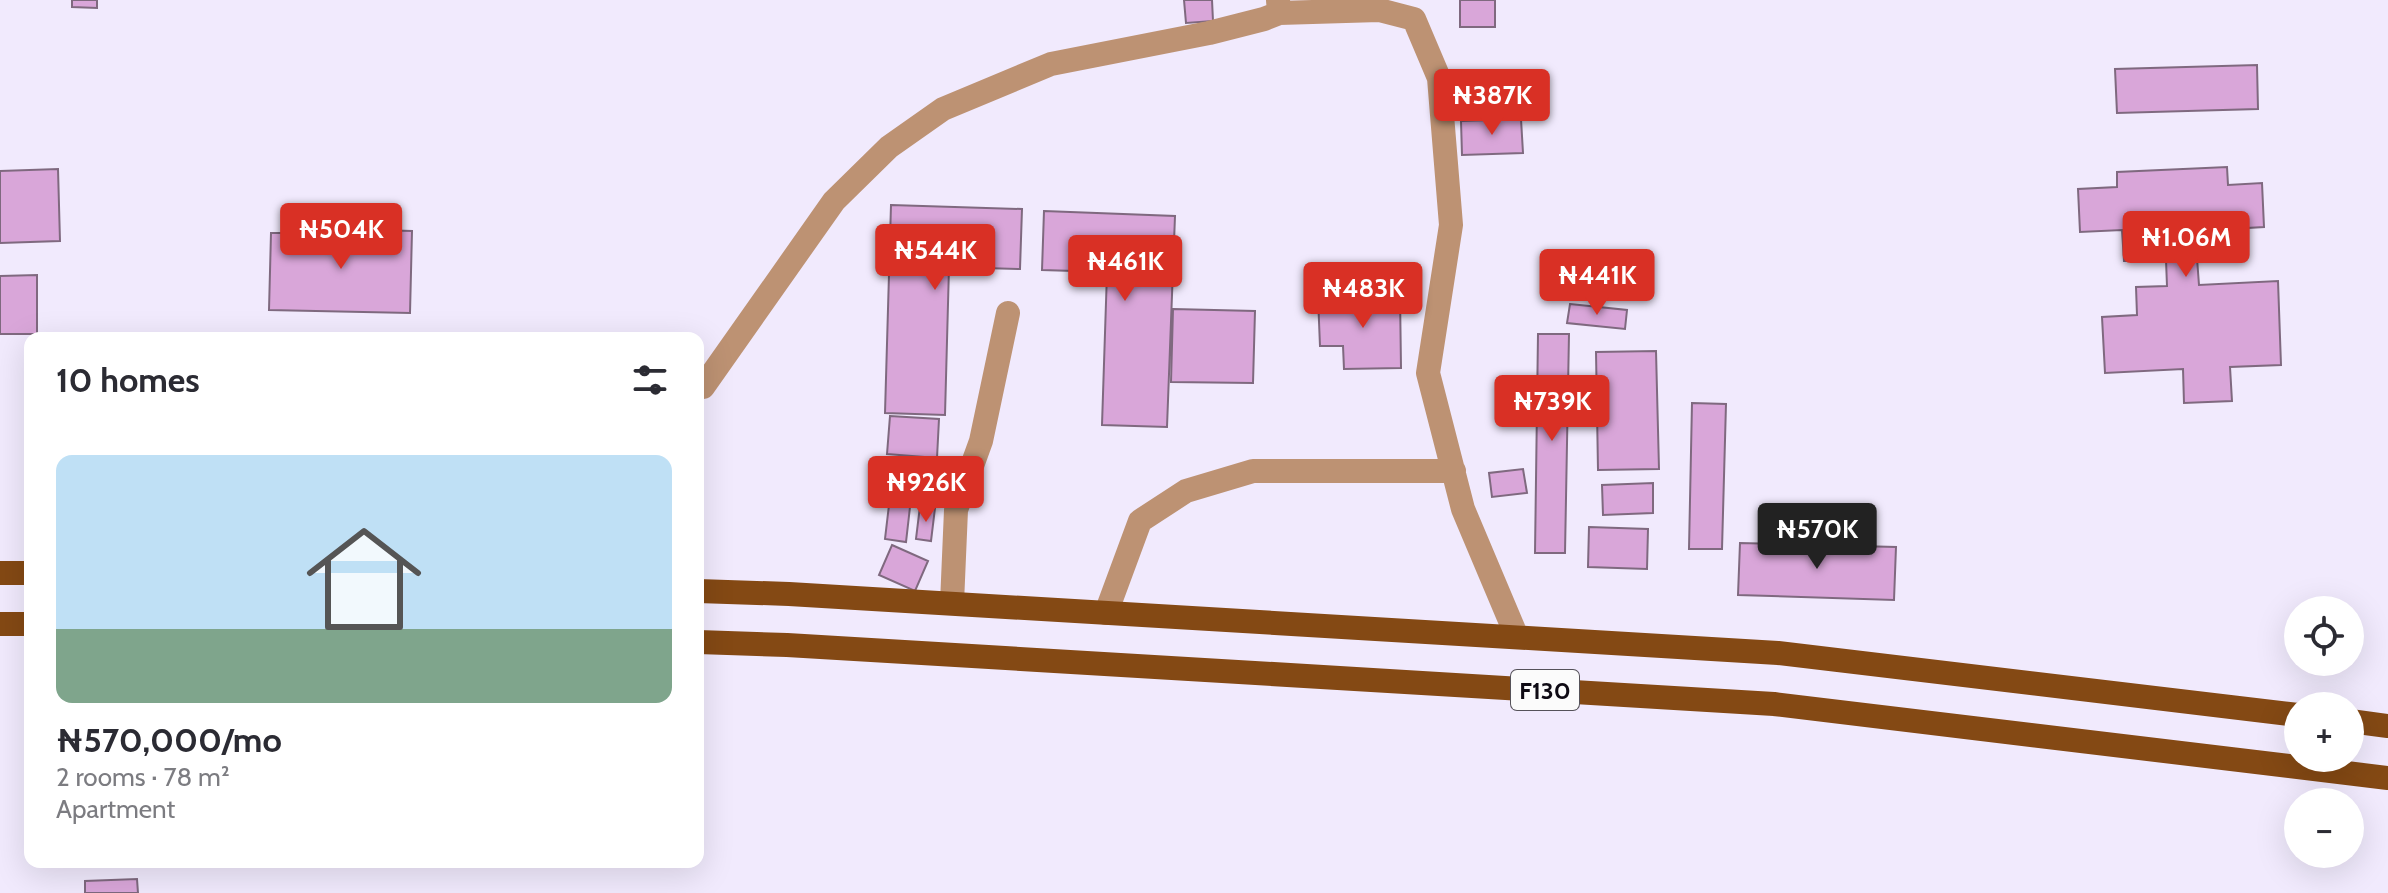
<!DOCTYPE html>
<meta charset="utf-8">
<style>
body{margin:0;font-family:Cabin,sans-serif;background:#f7f7f7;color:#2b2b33;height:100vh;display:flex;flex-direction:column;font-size:30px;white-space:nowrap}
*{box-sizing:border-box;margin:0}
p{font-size:26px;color:#7c7c81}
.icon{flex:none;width:44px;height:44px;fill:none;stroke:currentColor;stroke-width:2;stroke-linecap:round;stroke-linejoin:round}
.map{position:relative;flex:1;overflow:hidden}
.panel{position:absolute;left:24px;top:332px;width:680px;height:536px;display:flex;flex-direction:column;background:#fff;border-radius:16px;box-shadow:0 8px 32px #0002}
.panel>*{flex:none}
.tools{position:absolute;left:2284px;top:596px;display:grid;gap:16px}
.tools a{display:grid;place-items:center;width:80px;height:80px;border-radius:50%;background:#fff;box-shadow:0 8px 32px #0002;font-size:40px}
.price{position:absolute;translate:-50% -68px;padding:0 18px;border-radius:8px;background:#d93025;color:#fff;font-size:26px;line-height:52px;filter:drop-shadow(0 2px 4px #0008)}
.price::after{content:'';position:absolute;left:50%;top:48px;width:24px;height:18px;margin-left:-12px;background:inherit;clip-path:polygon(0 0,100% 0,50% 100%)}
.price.on{background:#222;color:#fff}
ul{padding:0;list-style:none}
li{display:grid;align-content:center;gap:16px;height:424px;padding:0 32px}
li+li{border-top:2px solid #e1e1e2}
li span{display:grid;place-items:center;height:248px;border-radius:16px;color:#555}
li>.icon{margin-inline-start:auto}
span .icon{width:144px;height:144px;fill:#fffc;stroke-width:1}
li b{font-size:34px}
h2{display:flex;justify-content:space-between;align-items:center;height:96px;padding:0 32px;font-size:34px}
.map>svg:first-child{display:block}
</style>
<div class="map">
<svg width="2388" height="893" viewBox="0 0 2388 893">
<rect width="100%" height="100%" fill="#f1eafd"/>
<!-- building -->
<path fill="#d9a6d9" stroke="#7f697f" stroke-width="2" d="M72 0H97V8L72 7Z
M1184 0H1212L1213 21 1186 23Z
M1460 0H1495V27H1460Z
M2257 65 2258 109 2117 113 2115 69Z
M1521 119 1523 153 1462 155 1461 121Z
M2227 167 2228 185 2262 183 2264 227 2230 229 2232 257 2197 258 2199 285 2278 281 2281 365 2230 367 2232 401 2184 403 2183 369 2105 373 2102 317 2137 315 2136 287 2167 286 2166 260 2124 261 2122 230 2080 232 2078 189 2117 187V172Z
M58 169 60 241 0 243V171Z
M891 205 1022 209 1020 269 949 267 945 415 885 413Z
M1044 211 1175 216 1167 427 1102 425 1107 272 1042 270Z
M297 228 412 231 410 313 269 310 271 233H297Z
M37 275V334H0V276Z
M1400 295 1401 368 1344 369 1343 346H1320L1318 297Z
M1570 304 1627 310 1625 329 1567 323Z
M1173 309 1255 311 1253 383 1171 382Z
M1538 334H1569L1565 553H1535Z
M1656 351 1659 469 1598 470 1596 352Z
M1692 403 1726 404 1722 549H1689Z
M890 416 939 419 937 458 887 454Z
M919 461 936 463 934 499 916 498Z
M886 463 915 465 912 500 883 498Z
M1523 469 1527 493 1492 497 1489 473Z
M1653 483V513L1603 515 1602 485Z
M889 505 910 507 906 542 885 539Z
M920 506 935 508 931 541 916 539Z
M1589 527 1648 529 1647 569 1588 567Z
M1740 543 1896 547 1894 600 1738 595Z
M892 545 928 561 915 591 879 575Z
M137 879 138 893H85V881Z"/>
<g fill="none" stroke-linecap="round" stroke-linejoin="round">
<!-- minor -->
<path stroke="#bd9273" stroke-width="24" d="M1279 13 1379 10 1414 19 1439 78 1451 225 1428 373 1463 509 1517 637
M703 387 834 201 889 147 943 109 1051 64 1209 33 1264 19 1279 13 1278 0
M952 603 956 510 981 441 1008 313
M1106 613 1140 521 1186 491 1253 471H1454"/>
<!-- major -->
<path stroke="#844914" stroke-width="24" d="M0 573H30
M698 591 789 594 1778 653 2298 715
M0 624H30
M698 642 787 645 1774 704 2388 778
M2350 721 2388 726"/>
</g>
<g text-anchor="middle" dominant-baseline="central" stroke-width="7" stroke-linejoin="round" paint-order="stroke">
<!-- shield labels -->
<rect fill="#fbfbfb" stroke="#555259" stroke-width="2" x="1511" y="670" width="68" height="40" rx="6"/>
<g font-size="24" font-weight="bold" fill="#0e0a14">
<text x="1545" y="690">F130</text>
</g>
</g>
</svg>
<div class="tools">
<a><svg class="icon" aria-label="locate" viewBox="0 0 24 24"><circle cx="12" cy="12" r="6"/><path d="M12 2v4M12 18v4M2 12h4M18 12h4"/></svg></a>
<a>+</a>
<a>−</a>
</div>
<b class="price" style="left:1492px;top:137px">₦387K</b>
<b class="price" style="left:341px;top:271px">₦504K</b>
<b class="price" style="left:2186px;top:279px">₦1.06M</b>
<b class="price" style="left:935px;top:292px">₦544K</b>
<b class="price" style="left:1125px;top:303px">₦461K</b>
<b class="price" style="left:1597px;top:317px">₦441K</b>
<b class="price" style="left:1363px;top:330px">₦483K</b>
<b class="price" style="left:1552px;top:443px">₦739K</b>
<b class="price" style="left:926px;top:524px">₦926K</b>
<b class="price on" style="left:1817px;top:571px">₦570K</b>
<section class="panel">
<h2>10 homes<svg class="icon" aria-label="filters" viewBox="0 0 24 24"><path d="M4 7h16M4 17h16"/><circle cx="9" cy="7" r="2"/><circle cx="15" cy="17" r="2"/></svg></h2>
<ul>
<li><span style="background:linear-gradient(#bfe0f5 70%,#7fa58c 0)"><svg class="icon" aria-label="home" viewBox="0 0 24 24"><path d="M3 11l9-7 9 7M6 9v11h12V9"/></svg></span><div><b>₦570,000/mo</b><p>2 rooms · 78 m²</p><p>Apartment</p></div></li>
</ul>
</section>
</div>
